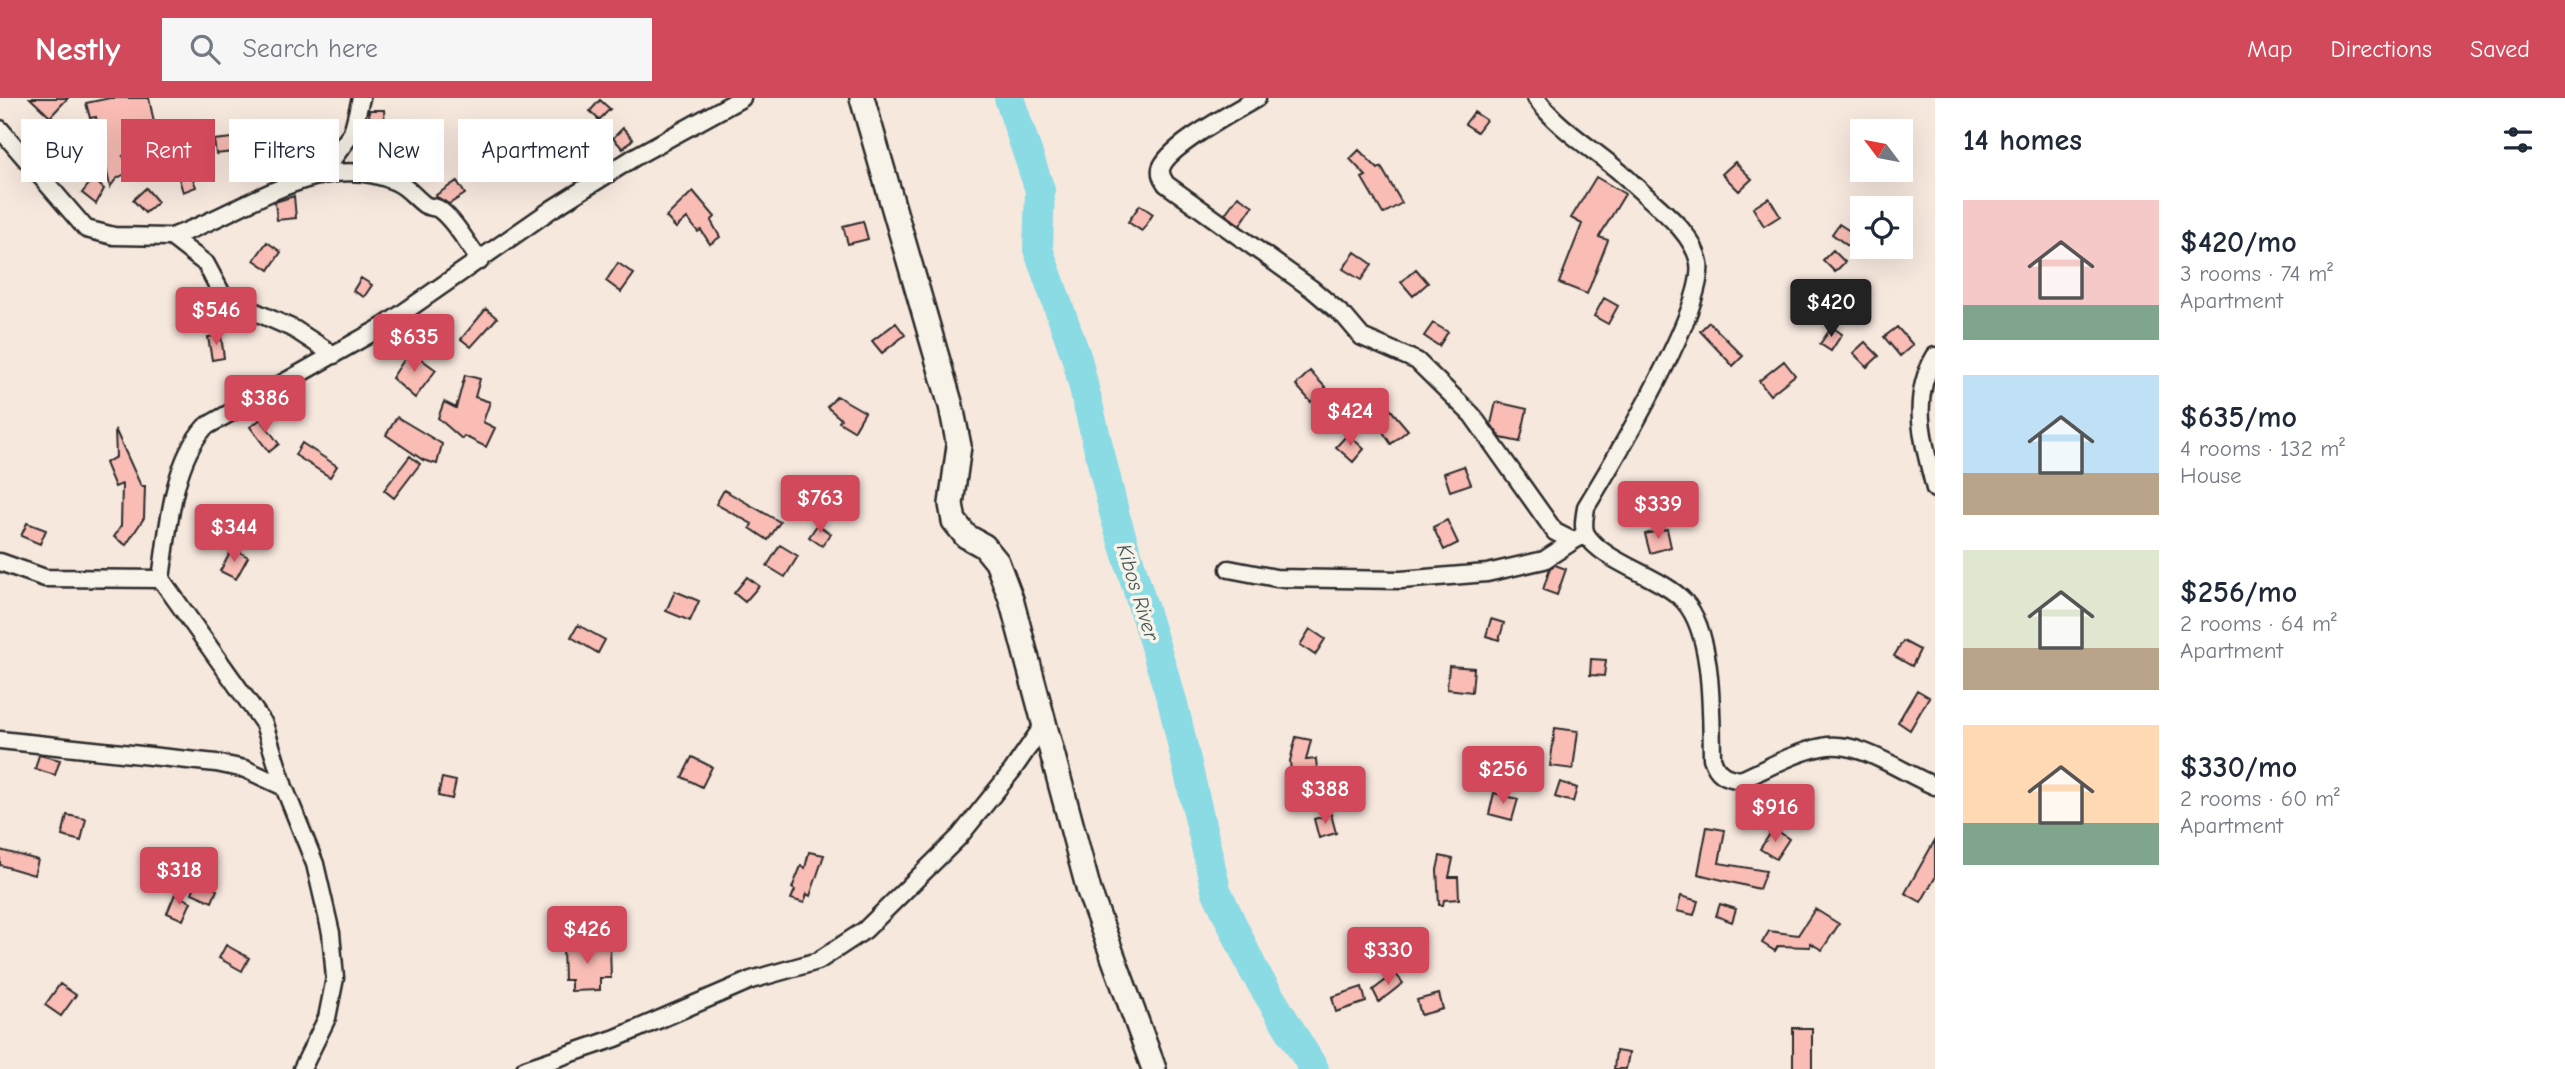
<!DOCTYPE html>
<meta charset="utf-8">
<style>
body{margin:0;font-family:"Comic Neue",sans-serif;background:#f6f6f7;color:#1f2937;height:100vh;display:flex;flex-direction:column;font-size:26px;white-space:nowrap}
*{box-sizing:border-box;margin:0}
p{font-size:23px;color:#747a83}
.icon{flex:none;width:38px;height:38px;fill:none;stroke:currentColor;stroke-width:2;stroke-linecap:round;stroke-linejoin:round}
.map{position:relative;flex:1;overflow:hidden}
.side{display:flex;flex-direction:column;background:#fff;width:630px}
.side>*{flex:none}
.hud{position:absolute;left:21px;top:21px;width:665px;height:63px;display:flex;gap:14px}
.needle{width:46px;rotate:302deg}
.controls{position:absolute;left:1850px;top:21px;display:grid;gap:14px}
.controls a{display:grid;place-items:center;width:63px;height:63px;border-radius:0px;background:#fff;box-shadow:0 7px 28px #0002;font-size:35px}
.price{position:absolute;translate:-50% -60px;padding:0 16px;border-radius:7px;background:#d1495b;color:#fff;font-size:23px;line-height:46px;filter:drop-shadow(0 2px 4px #0008)}
.price::after{content:'';position:absolute;left:50%;top:42px;width:21px;height:16px;margin-left:-10px;background:inherit;clip-path:polygon(0 0,100% 0,50% 100%)}
.price.selected{background:#222;color:#fff}
ul{padding:0;list-style:none}
li{display:flex;align-items:center;gap:21px;height:175px;padding:0 28px}
li span{display:grid;place-items:center;flex:none;width:196px;height:140px;border-radius:0px;color:#555}
li>.icon{margin-inline-start:auto}
span .icon{width:84px;height:84px;fill:#fffc;stroke-width:1}
li b{font-size:30px}
h2{display:flex;justify-content:space-between;align-items:center;height:84px;padding:0 28px;font-size:30px}
.tag{padding:0 24px;border-radius:0px;background:#fff;box-shadow:0 7px 28px #0002;font-size:24px;line-height:63px}
.tag.selected{background:#d1495b;color:#fff}
header{display:flex;align-items:center;gap:42px;box-sizing:border-box;height:98px;padding:0 35px;background:#d1495b;color:#fff}
header strong{font-size:33px}
nav{display:flex;gap:38px;margin-inline-start:auto;font-size:24px}
.search{width:490px;height:63px;background:#f6f6f7;display:flex;align-items:center;gap:18px;box-sizing:border-box;padding:0 24px;border-radius:0px;color:#747a83;font-size:26px}
main{display:flex;flex:1;min-height:0}
.map>svg:first-child{display:block}
</style>
<header>
<strong>Nestly</strong>
<div class="search"><svg class="icon" aria-label="search" viewBox="0 0 24 24"><circle cx="10" cy="10" r="6"/><path d="M15 15l6 6"/></svg>Search here</div>
<nav><a>Map</a><a>Directions</a><a>Saved</a></nav>
</header>
<main>
<div class="map">
<svg width="1935" height="971" viewBox="0 0 1935 971">
<rect width="100%" height="100%" fill="#f7e8de"/>
<filter id="ink" filterUnits="userSpaceOnUse"><feTurbulence type="fractalNoise" baseFrequency=".0143" numOctaves="2"/><feDisplacementMap in="SourceGraphic" scale="14" xChannelSelector="R" yChannelSelector="G"/><feConvolveMatrix kernelMatrix="1 2 1 2 8 2 1 2 1" color-interpolation-filters="sRGB"/></filter>
<g filter="url(#ink)">
<g fill="none" stroke-linecap="round" stroke-linejoin="round">
<!-- river -->
<path stroke="#8adbe4" stroke-width="30" d="M1009 0 1040 92 1038 151 1077 261 1115 418 1173 606 1216 792 1254 873 1314 971"/>
</g>
<!-- building -->
<path fill="#f9bdb5" stroke="#2b2b2b" stroke-width="2" d="M30 0H68L50 19Z
M110 0H149L159 49 123 58 132 72 116 81 110 89 96 19 90 20 86 5Z
M600 2 610 11 599 22 590 13Z
M369 12H384L385 30 370 31Z
M1474 14 1486 22 1477 34 1465 26Z
M623 30 633 41 623 51 613 40Z
M232 40 233 54 216 56 214 42Z
M65 47 74 56 55 76 46 67Z
M1359 52 1378 71 1381 69 1402 105 1383 116 1362 80 1366 78 1350 61Z
M1735 64 1752 81 1739 93 1722 76Z
M191 76 196 89 183 94 179 81Z
M1596 79 1625 96 1599 139 1608 142 1587 196 1559 185 1582 126 1571 120Z
M93 81 104 91 96 106 82 95Z
M457 83 465 96 449 106 437 99 436 97Z
M146 90 158 104 145 115 133 102Z
M693 93 715 119 711 123 720 139 710 146 701 132 698 134 687 120 676 130 666 119Z
M294 98 296 120 277 122 275 104Z
M1238 98 1253 108 1240 127 1225 116Z
M1769 100 1780 118 1764 128 1753 110Z
M1140 107 1153 116 1142 133 1128 124Z
M863 123 868 141 848 146 843 128Z
M1839 126 1856 137 1848 148 1832 136Z
M267 144 281 154 269 172 254 162Z
M1833 152 1845 164 1835 174 1823 162Z
M1355 154 1372 166 1361 182 1343 171Z
M618 165 634 176 621 194 606 183Z
M1416 171 1428 185 1413 198 1401 184Z
M361 180 372 187 364 199 353 193Z
M1604 200 1618 208 1608 226 1594 218Z
M1834 205 1842 218 1831 225 1823 212Z
M486 211 497 220 471 249 461 241Z
M1709 224 1743 258 1733 268 1700 233Z
M896 225 905 237 882 255 872 243Z
M1433 225 1448 234 1439 248 1424 238Z
M1832 229 1842 236 1831 253 1820 246Z
M1897 229 1913 247 1900 258 1884 239Z
M221 237 224 260 212 262 208 239Z
M1865 244 1879 258 1867 269 1853 255Z
M410 253 436 272 415 300 392 280Z
M1784 263 1795 277 1770 297 1759 283Z
M1310 273 1326 290 1311 304 1296 287Z
M465 277 480 281 475 299 490 304 483 324 495 330 486 349 464 338 462 341 438 320 444 304 456 310Z
M837 298 865 314 854 333 839 324 841 321 827 309Z
M1384 304 1408 332 1391 346 1371 316Z
M1496 304 1527 311 1520 344 1501 340 1491 326Z
M397 319 442 346 437 366 423 362 386 337Z
M261 321 279 346 269 354 250 329Z
M115 331 141 388H145L144 420 126 447 114 439 121 428 122 386 115 389 105 365 116 359Z
M1348 336 1364 351 1353 364 1336 349Z
M302 345 337 368 330 379 295 357Z
M410 358 420 366 394 400 384 392Z
M1464 368 1471 386 1450 393 1444 375Z
M724 392 780 424 768 442 750 430 752 426 716 406Z
M1447 422 1458 445 1444 452 1433 429Z
M27 425 46 432 40 446 21 438Z
M817 427 831 436 822 448 809 439Z
M1667 431 1671 449 1650 455 1645 436Z
M780 447 798 458 785 479 767 468Z
M233 450 248 459 236 481 220 473Z
M1555 467 1566 471 1557 497 1543 492 1550 470Z
M747 479 759 488 745 504 734 495Z
M675 493 699 503 690 523 666 513Z
M1491 521 1504 525 1499 542 1486 538Z
M578 527 605 542 598 555 571 539Z
M1310 531 1325 541 1315 557 1300 547Z
M1903 543 1920 552 1912 568 1894 558Z
M1591 561 1606 562 1604 578 1590 577Z
M1449 568 1474 570 1472 594 1447 591Z
M1917 592 1929 599 1910 632 1898 624Z
M1555 630 1578 633 1573 671 1550 668Z
M1296 639 1311 642 1306 662 1316 661 1318 682 1292 685 1290 663Z
M39 657 60 662 55 677 35 671Z
M692 659 712 669 702 689 682 679Z
M442 680 456 683 452 701 438 698Z
M1560 684 1577 690 1573 704 1555 699Z
M1494 695 1518 701 1512 722 1489 716Z
M1331 716 1336 735 1319 740 1314 721Z
M67 717 86 721 81 743 62 738Z
M1707 729 1725 732 1719 765 1766 773 1759 791 1698 776Z
M1774 730 1789 741 1776 761 1760 751Z
M1935 742V780L1921 804 1905 795Z
M0 752 38 762 34 777 0 767Z
M809 754 824 757 810 798 807 796 804 805 791 801 795 792 792 790 801 768 805 770Z
M1440 758 1453 761 1449 779H1458L1459 801 1444 802 1443 807H1439L1437 772Z
M197 783 217 792 212 804 192 795Z
M175 796 191 804 183 822 167 815Z
M1681 798 1698 803 1694 817 1677 813Z
M1720 806 1736 811 1732 824 1716 818Z
M1815 811 1839 826 1822 852 1810 845V849L1778 848 1775 853 1762 845 1769 833 1798 837Z
M226 847 249 860 242 873 219 860Z
M610 847 611 880H600V892L571 893V882H564L563 849Z
M1395 875 1403 885 1379 904 1373 892Z
M60 886 76 897 61 918 45 907Z
M1362 889 1366 904 1336 914 1332 899Z
M1439 896 1443 911 1421 917 1417 902Z
M1793 930H1812V971H1793Z
M1616 953 1629 955 1626 971H1614Z"/>
<g fill="none" stroke-linecap="round" stroke-linejoin="round">
<!-- street casing -->
<g stroke="#2b2b2b" stroke-width="21">
<path id="street" d="M1257 0C1236 13 1166 49 1161 71 1160 78 1163 81 1166 86L1312 191 1345 219 1362 239 1417 263 1472 317 1555 434 1573 443 1586 436
M1536 0C1560 34 1601 55 1631 84 1653 106 1693 132 1699 165 1706 210 1612 366 1586 409 1585 418 1582 428 1586 436 1602 464 1661 478 1684 503 1714 536 1711 617 1712 660 1717 676 1725 680 1741 682 1766 671 1795 654 1822 649 1859 641 1902 675 1935 688
M0 31 86 131 114 138 171 139 206 166 224 200 294 231 334 257
M320 78 352 35 361 0
M171 139C240 117 320 49 396 84 408 89 415 100 425 107 430 110 436 108 440 112 455 123 468 147 480 163
M1935 258C1909 303 1924 344 1935 391
M0 464 45 480 161 481
M1229 471 1276 480 1401 482 1487 475 1544 462 1573 443
M0 642 216 665 245 671 284 689
M302 971 327 920 335 880 331 835 315 766 284 689 264 626 161 481C168 433 172 365 205 329L384 228 552 111 638 57 742 0
M525 971 616 940 751 882 818 863 865 832 959 739 1012 673 1045 625"/>
</g>
<!-- secondary casing -->
<g stroke="#2b2b2b" stroke-width="28">
<path id="secondary" d="M862 0 951 308 959 348 951 406 954 423 966 438 984 448 997 464 1011 501 1089 793 1154 971"/>
</g>
<!-- street -->
<use href="#street" stroke="#f7f3e8" stroke-width="16"/>
<!-- secondary -->
<use href="#secondary" stroke="#f7f3e8" stroke-width="23"/>
</g>
</g>
<g text-anchor="middle" dominant-baseline="central" stroke-width="7" stroke-linejoin="round" paint-order="stroke">
<!-- water labels -->
<g font-size="21" font-style="italic" fill="#435759" stroke="#f7f3e8">
<text transform="translate(1138 494) rotate(73)">Kibos River</text>
</g>
</g>
</svg>
<div class="controls">
<a><svg class="needle" viewBox="-14 -14 28 28"><path d="M0-13l5 13h-10z" fill="#e53935"/><path d="M0 13l5-13h-10z" fill="#747a83"/></svg></a>
<a><svg class="icon" aria-label="locate" viewBox="0 0 24 24"><circle cx="12" cy="12" r="6"/><path d="M12 2v4M12 18v4M2 12h4M18 12h4"/></svg></a>
</div>
<b class="price selected" style="left:1831px;top:241px">$420</b>
<b class="price" style="left:216px;top:249px">$546</b>
<b class="price" style="left:414px;top:276px">$635</b>
<b class="price" style="left:265px;top:337px">$386</b>
<b class="price" style="left:1350px;top:350px">$424</b>
<b class="price" style="left:820px;top:437px">$763</b>
<b class="price" style="left:1658px;top:443px">$339</b>
<b class="price" style="left:234px;top:466px">$344</b>
<b class="price" style="left:1503px;top:708px">$256</b>
<b class="price" style="left:1325px;top:728px">$388</b>
<b class="price" style="left:1775px;top:746px">$916</b>
<b class="price" style="left:179px;top:809px">$318</b>
<b class="price" style="left:587px;top:868px">$426</b>
<b class="price" style="left:1388px;top:889px">$330</b>
<div class="hud">
<a class="tag">Buy</a>
<a class="tag selected">Rent</a>
<a class="tag">Filters</a>
<a class="tag">New</a>
<a class="tag">Apartment</a>
</div>
</div>
<section class="side">
<h2>14 homes<svg class="icon" aria-label="filters" viewBox="0 0 24 24"><path d="M4 7h16M4 17h16"/><circle cx="9" cy="7" r="2"/><circle cx="15" cy="17" r="2"/></svg></h2>
<ul>
<li><span style="background:linear-gradient(#f6c9c9 75%,#7fa58c 0)"><svg class="icon" aria-label="home" viewBox="0 0 24 24"><path d="M3 11l9-7 9 7M6 9v11h12V9"/></svg></span><div><b>$420/mo</b><p>3 rooms · 74 m²</p><p>Apartment</p></div></li>
<li><span style="background:linear-gradient(#bfe0f5 70%,#b9a48a 0)"><svg class="icon" aria-label="home" viewBox="0 0 24 24"><path d="M3 11l9-7 9 7M6 9v11h12V9"/></svg></span><div><b>$635/mo</b><p>4 rooms · 132 m²</p><p>House</p></div></li>
<li><span style="background:linear-gradient(#dfe7d0 70%,#b9a48a 0)"><svg class="icon" aria-label="home" viewBox="0 0 24 24"><path d="M3 11l9-7 9 7M6 9v11h12V9"/></svg></span><div><b>$256/mo</b><p>2 rooms · 64 m²</p><p>Apartment</p></div></li>
<li><span style="background:linear-gradient(#ffd9b3 70%,#7fa58c 0)"><svg class="icon" aria-label="home" viewBox="0 0 24 24"><path d="M3 11l9-7 9 7M6 9v11h12V9"/></svg></span><div><b>$330/mo</b><p>2 rooms · 60 m²</p><p>Apartment</p></div></li>
</ul>
</section>
</main>
